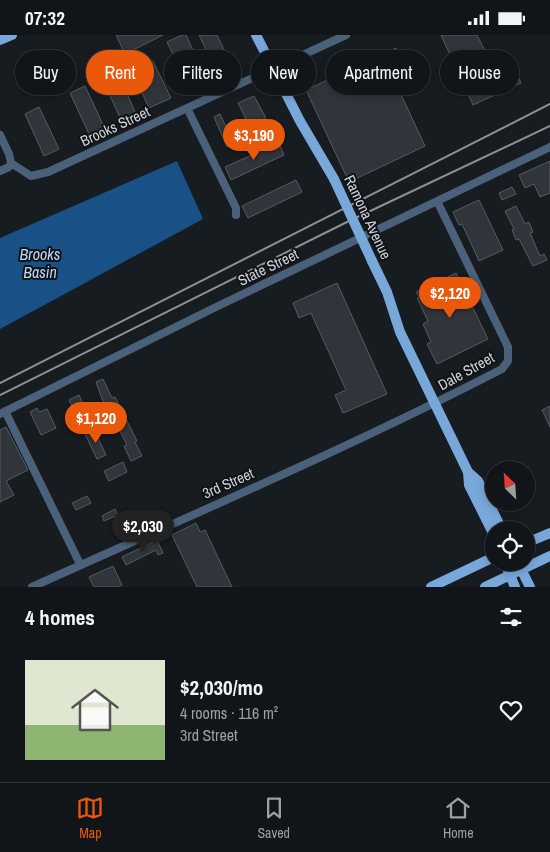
<!DOCTYPE html>
<meta charset="utf-8">
<style>
body{margin:0;font-family:"Archivo Narrow",sans-serif;background:#1e2226;color:#f1f3f6;height:100vh;display:flex;flex-direction:column;font-size:19px;white-space:nowrap}
*{box-sizing:border-box;margin:0}
p{font-size:16px;color:#9c9fa2}
.icon{flex:none;width:28px;height:28px;fill:none;stroke:currentColor;stroke-width:2;stroke-linecap:round;stroke-linejoin:round}
.map{position:relative;height:552px;overflow:hidden}
.panel{display:flex;flex-direction:column;background:#111519;flex:1}
.panel>*{flex:none}
.banner{position:absolute;left:15px;top:15px;width:520px;height:45px;display:flex;gap:10px}
.needle{width:32px;rotate:335deg}
.fabs{position:absolute;left:485px;top:426px;display:grid;gap:10px}
.fabs a{display:grid;place-items:center;width:50px;height:50px;border-radius:50%;background:#111519;box-shadow:0 2px 8px #0003,0 0 0 1px #303438;font-size:25px}
.price{position:absolute;translate:-50% -42px;padding:0 11px;border-radius:18px;background:#ea580c;color:#fff;font-size:16px;line-height:32px;filter:drop-shadow(0 1px 2px #0008)}
.price::after{content:'';position:absolute;left:50%;top:30px;width:15px;height:11px;margin-left:-8px;background:inherit;clip-path:polygon(0 0,100% 0,50% 100%)}
.price.active{background:#222;color:#fff}
ul{padding:0;list-style:none}
li{display:flex;align-items:center;gap:15px;height:125px;padding:0 25px}
li+li{border-top:1px solid #303438}
li span{display:grid;place-items:center;flex:none;width:140px;height:100px;border-radius:0px;color:#555}
li>.icon{margin-inline-start:auto}
span .icon{width:60px;height:60px;fill:#fffc;stroke-width:1}
li b{font-size:21px}
h2{display:flex;justify-content:space-between;align-items:center;height:60px;padding:0 25px;font-size:21px}
.pill{padding:0 18px;border-radius:22px;background:#111519;box-shadow:0 2px 8px #0003,0 0 0 1px #303438;font-size:18px;line-height:45px}
.pill.active{background:#ea580c;color:#fff}
.status{display:flex;justify-content:space-between;align-items:center;height:35px;padding:0 25px;background:#111519;direction:ltr}
.status svg{height:14px;fill:currentColor}
.dock{display:flex;justify-content:space-around;align-items:center;height:70px;border-top:1px solid #303438;background:#111519;font-size:14px;color:#9c9fa2}
.dock a{display:grid;justify-items:center;gap:2px}
.dock .active{color:#ea580c}
.map>svg:first-child{display:block}
</style>
<div class="status"><b>07:32</b><svg viewBox="0 0 49 12"><path d="M0 12V9h3v3zM5 12V6h3v6zM10 12V3h3v9zM15 12V0h3v12zM26 1h20v11H26zM47 4h2v5h-2z"/></svg></div>
<div class="map">
<svg width="550" height="552" viewBox="0 0 550 552">
<rect width="100%" height="100%" fill="#171c21"/>
<!-- water -->
<path fill="#195186" d="M177 126 203 184 0 294V203Z"/>
<!-- building -->
<path fill="#30353b" stroke="#565b61" d="M116 0H163L125 19Z
M182 0H186L207 46 190 54 167 7Z
M199 0H217L228 23 233 21 238 32 219 41Z
M441 0H477L486 18 469 27 473 35 507 18 521 48 473 70Z
M396 13 404 30 390 36 425 111 349 147 306 55Z
M153 26 171 63 149 73 132 36Z
M117 36 136 79 121 85 102 43Z
M85 51 105 94 90 101 70 58Z
M254 61 266 83 232 99 236 108 227 112 214 82 220 79 227 94 236 90 235 89 246 84 238 68Z
M39 72 59 114 44 121 25 79Z
M279 108 284 120 231 145 225 132Z
M550 126V158L540 162 534 149 525 153 519 140Z
M296 145 302 157 248 183 242 171Z
M512 152 516 159 502 165 499 158Z
M479 165 503 215 479 226 462 189 459 190 453 177Z
M516 171 525 189 529 187 533 197 530 198 540 221 544 219 547 225 533 231 519 204 516 205 512 195 514 194 505 176Z
M456 238 488 304 437 329 427 309 431 307 423 289 428 286 417 263 419 262 416 257Z
M337 248 387 359 343 378 335 360 346 355 311 278 299 283 293 268Z
M103 344 112 363 115 362 137 406 135 407 142 421 131 426 124 411 127 410 110 376 107 377 96 347Z
M79 360 88 380 78 384 69 365Z
M550 371V392L542 375Z
M37 373 39 377 47 374 56 393 41 400 30 377Z
M6 392 28 435 6 446 14 460 0 467V395Z
M94 395 106 420 97 424 85 399Z
M123 427 127 437 109 446 104 436Z
M87 461 91 468 76 475 72 468Z
M115 474 118 480 104 486 102 481Z
M196 488 200 497 205 495 232 552H197L172 500Z
M157 505 163 518 158 520 156 515 126 530 122 522Z
M113 531 122 550 118 552H94L89 542Z"/>
<g fill="none" stroke-linecap="round" stroke-linejoin="round">
<!-- minor -->
<path stroke="#4b6179" stroke-width="8" d="M187 73 236 173V180
M0 100 9 119 11 128
M11 128 31 141 48 137 346 0
M0 136 9 132 11 128
M5 376 80 529
M0 379 216 272 550 112
M32 552C189 481 349 413 502 334L508 326V312L437 166"/>
<!-- major -->
<path stroke="#78a7d9" stroke-width="10" d="M256 0 300 86 334 144
M0 5 12 0
M372 226 387 257 400 297 468 437 469 450 494 500
M468 437 478 446 502 495
M526 508 550 498
M505 528 515 552
M518 528 530 552
M431 552 494 522
M485 552 550 521"/>
<!-- rail -->
<path stroke="#8c9094" stroke-width="2" d="M0 348 550 69
M0 360 347 187 550 91"/>
<!-- major-bridge -->
<path stroke="#78a7d9" stroke-width="10" d="M334 144 372 226"/>
</g>
<g text-anchor="middle" dominant-baseline="central" stroke-width="4" stroke-linejoin="round" paint-order="stroke">
<!-- street labels -->
<g font-size="15" fill="#cfd2d6" stroke="#0f1318">
<text transform="translate(115 91) rotate(-25)">Brooks Street</text>
<text transform="translate(368 182) rotate(65)">Ramona Avenue</text>
<text transform="translate(268 232) rotate(-26)">State Street</text>
<text transform="translate(466 336) rotate(-29)">Dale Street</text>
<text transform="translate(228 448) rotate(-24)">3rd Street</text>
</g>
<!-- water labels -->
<g font-size="16" font-style="italic" fill="#bcd8f8" stroke="#0f1318">
<text x="40" y="219">Brooks<tspan x="40" dy="18">Basin</tspan></text>
</g>
</g>
</svg>
<div class="fabs">
<a><svg class="needle" viewBox="-14 -14 28 28"><path d="M0-13l5 13h-10z" fill="#e53935"/><path d="M0 13l5-13h-10z" fill="#9c9fa2"/></svg></a>
<a><svg class="icon" aria-label="locate" viewBox="0 0 24 24"><circle cx="12" cy="12" r="6"/><path d="M12 2v4M12 18v4M2 12h4M18 12h4"/></svg></a>
</div>
<b class="price" style="left:254px;top:126px">$3,190</b>
<b class="price" style="left:450px;top:284px">$2,120</b>
<b class="price" style="left:96px;top:409px">$1,120</b>
<b class="price active" style="left:143px;top:517px">$2,030</b>
<div class="banner">
<a class="pill">Buy</a>
<a class="pill active">Rent</a>
<a class="pill">Filters</a>
<a class="pill">New</a>
<a class="pill">Apartment</a>
<a class="pill">House</a>
</div>
</div>
<section class="panel">
<h2>4 homes<svg class="icon" aria-label="filters" viewBox="0 0 24 24"><path d="M4 7h16M4 17h16"/><circle cx="9" cy="7" r="2"/><circle cx="15" cy="17" r="2"/></svg></h2>
<ul>
<li><span style="background:linear-gradient(#dfe7d0 65%,#8fb573 0)"><svg class="icon" aria-label="home" viewBox="0 0 24 24"><path d="M3 11l9-7 9 7M6 9v11h12V9"/></svg></span><div><b>$2,030/mo</b><p>4 rooms · 116 m²</p><p>3rd Street</p></div><svg class="icon" aria-label="heart" viewBox="0 0 24 24"><path d="M12 20l-8-8c-3-5 5-10 8-4 3-6 11-1 8 4z"/></svg></li>
</ul>
</section>
<nav class="dock">
<a class="active"><svg class="icon" aria-label="map" viewBox="0 0 24 24"><path d="M3 6l6-2 6 2 6-2v14l-6 2-6-2-6 2zM9 4v14M15 6v14"/></svg>Map</a>
<a><svg class="icon" aria-label="saved" viewBox="0 0 24 24"><path d="M7 4h10v16l-5-4-5 4z"/></svg>Saved</a>
<a><svg class="icon" aria-label="home" viewBox="0 0 24 24"><path d="M3 11l9-7 9 7M6 9v11h12V9"/></svg>Home</a>
</nav>
